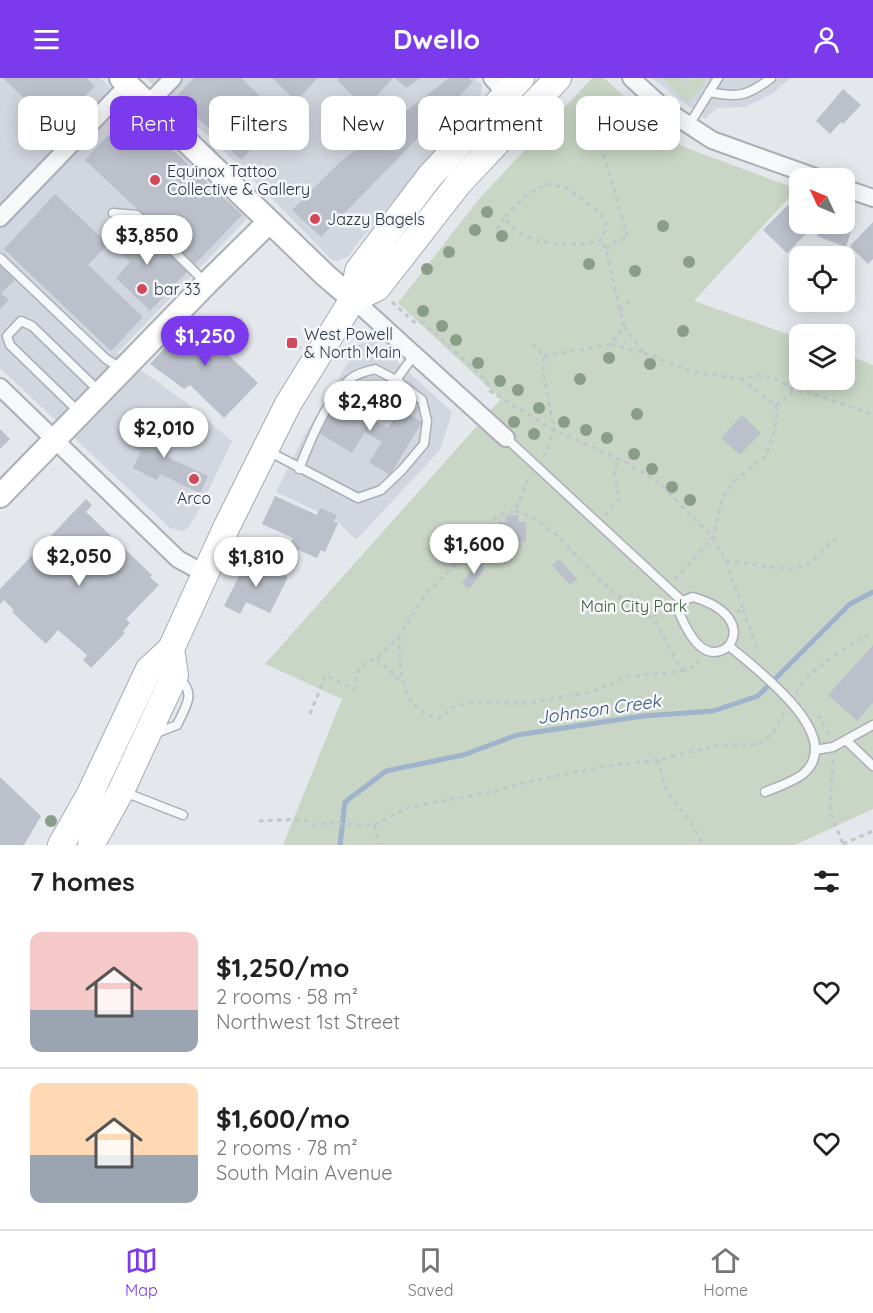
<!DOCTYPE html>
<meta charset="utf-8">
<style>
body{margin:0;font-family:Quicksand,sans-serif;background:#f6f6f6;color:#222;height:100vh;display:flex;flex-direction:column;font-size:22px;white-space:nowrap}
*{box-sizing:border-box;margin:0}
p{font-size:20px;color:#767676}
.icon{flex:none;width:33px;height:33px;fill:none;stroke:currentColor;stroke-width:2;stroke-linecap:round;stroke-linejoin:round}
.map{position:relative;height:767px;overflow:hidden}
.details{display:flex;flex-direction:column;background:#fff;flex:1}
.details>*{flex:none}
.top-card{position:absolute;left:18px;top:18px;width:837px;height:54px;display:flex;gap:12px}
.needle{width:39px;rotate:314deg}
.tools{position:absolute;left:789px;top:90px;display:grid;gap:12px}
.tools a{display:grid;place-items:center;width:66px;height:66px;border-radius:12px;background:#fff;box-shadow:0 3px 15px #0003;font-size:30px}
.price{position:absolute;translate:-50% -51px;padding:0 14px;border-radius:21px;background:#fff;color:#222;font-size:20px;line-height:39px;filter:drop-shadow(0 2px 3px #0008)}
.price::after{content:'';position:absolute;left:50%;top:36px;width:18px;height:14px;margin-left:-9px;background:inherit;clip-path:polygon(0 0,100% 0,50% 100%)}
.price.selected{background:#7c3aed;color:#fff}
ul{padding:0;list-style:none}
li{display:flex;align-items:center;gap:18px;height:150px;padding:0 30px}
li+li{border-top:2px solid #e0e0e0}
li span{display:grid;place-items:center;flex:none;width:168px;height:120px;border-radius:12px;color:#555}
li>.icon{margin-inline-start:auto}
span .icon{width:72px;height:72px;fill:#fffc;stroke-width:1}
li b{font-size:26px}
h2{display:flex;justify-content:space-between;align-items:center;height:72px;padding:0 30px;font-size:26px}
.tag{padding:0 21px;border-radius:12px;background:#fff;box-shadow:0 3px 15px #0003;font-size:21px;line-height:54px}
.tag.selected{background:#7c3aed;color:#fff}
header{display:flex;justify-content:space-between;align-items:center;height:78px;padding:0 30px;background:#7c3aed;color:#fff;font-size:27px;font-weight:700}
.tab-bar{display:flex;justify-content:space-around;align-items:center;height:84px;border-top:2px solid #e0e0e0;background:#fff;font-size:16px;color:#767676}
.tab-bar a{display:grid;justify-items:center;gap:3px}
.tab-bar .selected{color:#7c3aed}
.map>svg:first-child{display:block}
</style>
<header><svg class="icon" aria-label="menu" viewBox="0 0 24 24"><path d="M4 6h16M4 12h16M4 18h16"/></svg>Dwello<svg class="icon" aria-label="person" viewBox="0 0 24 24"><circle cx="12" cy="8" r="4"/><path d="M4 21q1-7 8-7t8 7"/></svg></header>
<div class="map">
<svg width="873" height="767" viewBox="0 0 873 767">
<rect width="100%" height="100%" fill="#e4e7ec"/>
<!-- built -->
<path fill="#d2d6de" d="M0 0H100L243 132 246 142 117 275 184 323 232 363 199 432 189 449 183 453 170 450 0 290Z
M146 0H475L482 7 480 22 359 163 349 178 338 183 331 181 246 94Z
M652 0H790L772 16 745 29 717 30 705 41Z
M375 263 452 334 440 372 356 462 336 442 276 414 303 360 359 266Z"/>
<!-- green -->
<path fill="#c9d6c5" d="M592 0H604L661 52 684 69 797 111 694 223 799 260 800 302H844L845 276 873 287V731L795 767H283L342 621 265 586 501 321 398 225 479 121Z
M662 0H682L686 3 704 0 705 4 688 25Z"/>
<g fill="none" stroke-linecap="round" stroke-linejoin="round">
<!-- stream -->
<path stroke="#9fb4cc" stroke-width="5" d="M340 767 345 724 386 693 463 677 517 657 643 638 713 633 758 618 850 526 873 514"/>
</g>
<!-- building -->
<path fill="#bbc0ca" d="M3 0H86L95 8 55 49 42 37 41 32 29 20 23 19Z
M194 0H241L282 39 241 82 176 19Z
M272 0H318L296 23Z
M339 0H393L365 30 337 2Z
M395 0H420L406 10Z
M449 0H469L473 4 321 159 292 132 340 84Z
M843 11 861 27 843 46 841 44 830 56 816 43Z
M131 33 242 137 195 186 85 82Z
M55 116 108 166 88 187 143 239 111 273 4 171Z
M788 127 800 139V146H807L812 150 787 175 763 152Z
M134 141 188 193 150 233 116 200 130 184 111 165Z
M873 144V181L868 186 850 168Z
M822 146H839L852 150 846 169 817 158Z
M0 187 15 202 1 215 9 222 0 231Z
M193 239 229 266 223 272 258 305 224 340 190 307 184 311 150 286Z
M342 317 374 336 371 340 388 350 400 331 422 344 390 397 369 384 382 364 365 354 352 375 319 355Z
M742 337 761 355 740 377 721 360Z
M153 345 178 357 167 379 208 398 200 415 160 396 157 402 133 390 141 373 134 370 145 347 151 350Z
M0 351 10 361 0 371Z
M275 418 317 437 320 430 337 437 334 443 338 445 325 474 321 472 317 480 289 468 293 460 262 446Z
M86 421 92 427 86 434 152 497 150 499 159 507 126 541 130 545 123 553 125 555 91 590 83 582 87 577 58 552 46 566 12 534 14 532 4 522 0 526V511Z
M506 437H518V444H526V463L521 464V467H513V464H507V460H499L498 444H506Z
M248 480 288 499 270 535 246 524 240 536 224 528Z
M559 481 577 501 570 507 552 487Z
M478 484 485 490 469 511 462 505Z
M873 567V625L857 643 828 617Z
M0 699 41 738 24 767H0Z"/>
<g fill="none" stroke-linecap="round" stroke-linejoin="round">
<!-- lane casing -->
<g stroke="#a9aeb7" stroke-width="11">
<path id="lane" d="M709 14C738 20 748 18 771 0
M689 47 718 0
M113 135 137 137 206 205
M0 180 106 281 122 291
M396 302 415 276
M79 334 10 267 7 258 21 243 32 248 100 314
M506 360 682 523
M268 373 358 420 381 412 402 392 424 366 427 343 422 322 396 302 375 291C368 293 359 295 353 299 328 317 310 363 299 391
M693 519C762 539 728 590 701 569 691 561 684 546 679 534L682 523Z
M729 568C755 590 848 658 803 696 793 704 777 709 765 714
M154 656 177 647C186 627 197 616 178 599
M846 662 873 688
M815 672 833 669 873 647
M124 714 183 737"/>
</g>
<!-- street casing -->
<g stroke="#a9aeb7" stroke-width="20">
<path id="street" d="M492 0 505 15
M631 0 666 32 712 62 818 100
M148 26 173 0
M844 110 873 120
M0 140 128 7
M353 221 506 360
M0 309 178 481 205 496"/>
</g>
<!-- secondary casing -->
<g stroke="#a9aeb7" stroke-width="26">
<path id="secondary" d="M121 0 325 197 353 221
M0 418 207 205 269 144"/>
</g>
<!-- primary casing -->
<g stroke="#a3abb8" stroke-width="28">
<path id="primary" d="M353 221 377 210 459 105 558 0
M61 767 89 718 149 591 171 571 227 448 288 326 353 221 358 193 430 98 521 0
M91 767 121 713 175 597 171 571"/>
</g>
<!-- path -->
<path stroke="#c2c5cb" stroke-width="3" stroke-dasharray="4.5 4.5" stroke-linecap="butt" d="M547 106 567 110 600 135 607 149 600 162C578 170 542 167 522 156 515 152 510 145 504 140L526 117Z
M497 151 504 140
M606 171 612 165 628 160 602 71 642 29
M392 224 414 244 424 245 486 302 490 313 554 352 626 384 659 405 713 460 726 483 743 531 737 534
M620 233 632 221
M292 265 301 270
M532 266 544 278 543 293 554 352 544 379
M611 266 644 275 624 249
M644 275 693 294 742 301
M544 278 611 266 624 249 606 171 600 162
M793 313 776 328 742 301C761 294 779 299 793 313L808 314 873 337
M515 433C550 442 575 478 601 503 617 518 634 530 654 541
M605 437 619 422 614 392 619 381
M726 483C747 483 787 496 805 487 818 481 825 467 837 460
M675 501 713 460 722 421 734 403 766 378 773 357 777 340 776 328
M743 531 758 575
M399 558C401 592 397 628 438 641L453 629 467 625H529L591 614 627 599 682 593 654 541 661 518
M377 580 401 604
M682 593 696 588 699 581
M796 615C810 589 848 569 873 554
M310 636 326 597 354 611 359 591 368 583 377 580 399 558 426 516 462 480 498 437 515 433 529 398
M818 637 829 658
M658 682 667 715 692 745 703 767
M833 682 830 734 843 766
M259 743 302 741 314 747 328 745 374 747 409 729 492 714 531 703 607 688 658 682 719 667 759 666 773 655 785 633
M374 747 379 767
M843 766 873 753"/>
<!-- lane -->
<use href="#lane" stroke="#f7f8fa" stroke-width="8"/>
<!-- street -->
<use href="#street" stroke="#f7f8fa" stroke-width="16"/>
<!-- secondary -->
<use href="#secondary" stroke="#fff" stroke-width="22"/>
<!-- primary -->
<use href="#primary" stroke="#fff" stroke-width="26"/>
</g>
<!-- trees -->
<g fill="#899d89">
<circle cx="487" cy="134" r="6"/>
<circle cx="663" cy="148" r="6"/>
<circle cx="475" cy="152" r="6"/>
<circle cx="502" cy="158" r="6"/>
<circle cx="449" cy="174" r="6"/>
<circle cx="689" cy="184" r="6"/>
<circle cx="589" cy="186" r="6"/>
<circle cx="427" cy="191" r="6"/>
<circle cx="635" cy="193" r="6"/>
<circle cx="423" cy="233" r="6"/>
<circle cx="442" cy="248" r="6"/>
<circle cx="683" cy="253" r="6"/>
<circle cx="456" cy="262" r="6"/>
<circle cx="609" cy="280" r="6"/>
<circle cx="478" cy="285" r="6"/>
<circle cx="650" cy="286" r="6"/>
<circle cx="580" cy="301" r="6"/>
<circle cx="500" cy="303" r="6"/>
<circle cx="518" cy="312" r="6"/>
<circle cx="539" cy="330" r="6"/>
<circle cx="637" cy="336" r="6"/>
<circle cx="514" cy="344" r="6"/>
<circle cx="564" cy="344" r="6"/>
<circle cx="586" cy="352" r="6"/>
<circle cx="534" cy="356" r="6"/>
<circle cx="607" cy="360" r="6"/>
<circle cx="634" cy="376" r="6"/>
<circle cx="652" cy="391" r="6"/>
<circle cx="672" cy="409" r="6"/>
<circle cx="690" cy="422" r="6"/>
<circle cx="51" cy="743" r="6"/>
</g>
<!-- markers -->
<g fill="#d1495b" stroke="#f4f6f9" stroke-width="2">
<circle cx="155" cy="102" r="6"/>
<circle cx="315" cy="141" r="6"/>
<circle cx="142" cy="211" r="6"/>
<rect x="286" y="259" width="12" height="12" rx="3"/>
<circle cx="194" cy="401" r="6"/>
</g>
<g text-anchor="middle" dominant-baseline="central" stroke-width="5" stroke-linejoin="round" paint-order="stroke">
<!-- poi labels -->
<g font-size="16" fill="#2b3445" stroke="#f4f6f9" text-anchor="start">
<text x="167" y="93">Equinox Tattoo<tspan x="167" dy="18">Collective &amp; Gallery</tspan></text>
<text x="327" y="141">Jazzy Bagels</text>
<text x="154" y="211">bar 33</text>
<text x="304" y="256">West Powell<tspan x="304" dy="18">&amp; North Main</tspan></text>
<text x="194" y="420" text-anchor="middle">Arco</text>
</g>
<!-- park labels -->
<g font-size="16" fill="#3f6138" stroke="#f4f6f9">
<text x="634" y="528">Main City Park</text>
</g>
<!-- water labels -->
<g font-size="18" font-style="italic" fill="#34527a" stroke="#f4f6f9">
<text transform="translate(599 631) rotate(-8)">Johnson Creek</text>
</g>
</g>
</svg>
<div class="tools">
<a><svg class="needle" viewBox="-14 -14 28 28"><path d="M0-13l5 13h-10z" fill="#e53935"/><path d="M0 13l5-13h-10z" fill="#767676"/></svg></a>
<a><svg class="icon" aria-label="locate" viewBox="0 0 24 24"><circle cx="12" cy="12" r="6"/><path d="M12 2v4M12 18v4M2 12h4M18 12h4"/></svg></a>
<a><svg class="icon" aria-label="layers" viewBox="0 0 24 24"><path d="M12 4l9 5-9 5-9-5zM3 14l9 5 9-5"/></svg></a>
</div>
<b class="price" style="left:147px;top:188px">$3,850</b>
<b class="price selected" style="left:205px;top:289px">$1,250</b>
<b class="price" style="left:370px;top:354px">$2,480</b>
<b class="price" style="left:164px;top:381px">$2,010</b>
<b class="price" style="left:474px;top:497px">$1,600</b>
<b class="price" style="left:79px;top:509px">$2,050</b>
<b class="price" style="left:256px;top:510px">$1,810</b>
<div class="top-card">
<a class="tag">Buy</a>
<a class="tag selected">Rent</a>
<a class="tag">Filters</a>
<a class="tag">New</a>
<a class="tag">Apartment</a>
<a class="tag">House</a>
</div>
</div>
<section class="details">
<h2>7 homes<svg class="icon" aria-label="filters" viewBox="0 0 24 24"><path d="M4 7h16M4 17h16"/><circle cx="9" cy="7" r="2"/><circle cx="15" cy="17" r="2"/></svg></h2>
<ul>
<li><span style="background:linear-gradient(#f6c9c9 65%,#9aa5b1 0)"><svg class="icon" aria-label="home" viewBox="0 0 24 24"><path d="M3 11l9-7 9 7M6 9v11h12V9"/></svg></span><div><b>$1,250/mo</b><p>2 rooms · 58 m²</p><p>Northwest 1st Street</p></div><svg class="icon" aria-label="heart" viewBox="0 0 24 24"><path d="M12 20l-8-8c-3-5 5-10 8-4 3-6 11-1 8 4z"/></svg></li>
<li><span style="background:linear-gradient(#ffd9b3 60%,#9aa5b1 0)"><svg class="icon" aria-label="home" viewBox="0 0 24 24"><path d="M3 11l9-7 9 7M6 9v11h12V9"/></svg></span><div><b>$1,600/mo</b><p>2 rooms · 78 m²</p><p>South Main Avenue</p></div><svg class="icon" aria-label="heart" viewBox="0 0 24 24"><path d="M12 20l-8-8c-3-5 5-10 8-4 3-6 11-1 8 4z"/></svg></li>
</ul>
</section>
<nav class="tab-bar">
<a class="selected"><svg class="icon" aria-label="map" viewBox="0 0 24 24"><path d="M3 6l6-2 6 2 6-2v14l-6 2-6-2-6 2zM9 4v14M15 6v14"/></svg>Map</a>
<a><svg class="icon" aria-label="saved" viewBox="0 0 24 24"><path d="M7 4h10v16l-5-4-5 4z"/></svg>Saved</a>
<a><svg class="icon" aria-label="home" viewBox="0 0 24 24"><path d="M3 11l9-7 9 7M6 9v11h12V9"/></svg>Home</a>
</nav>
